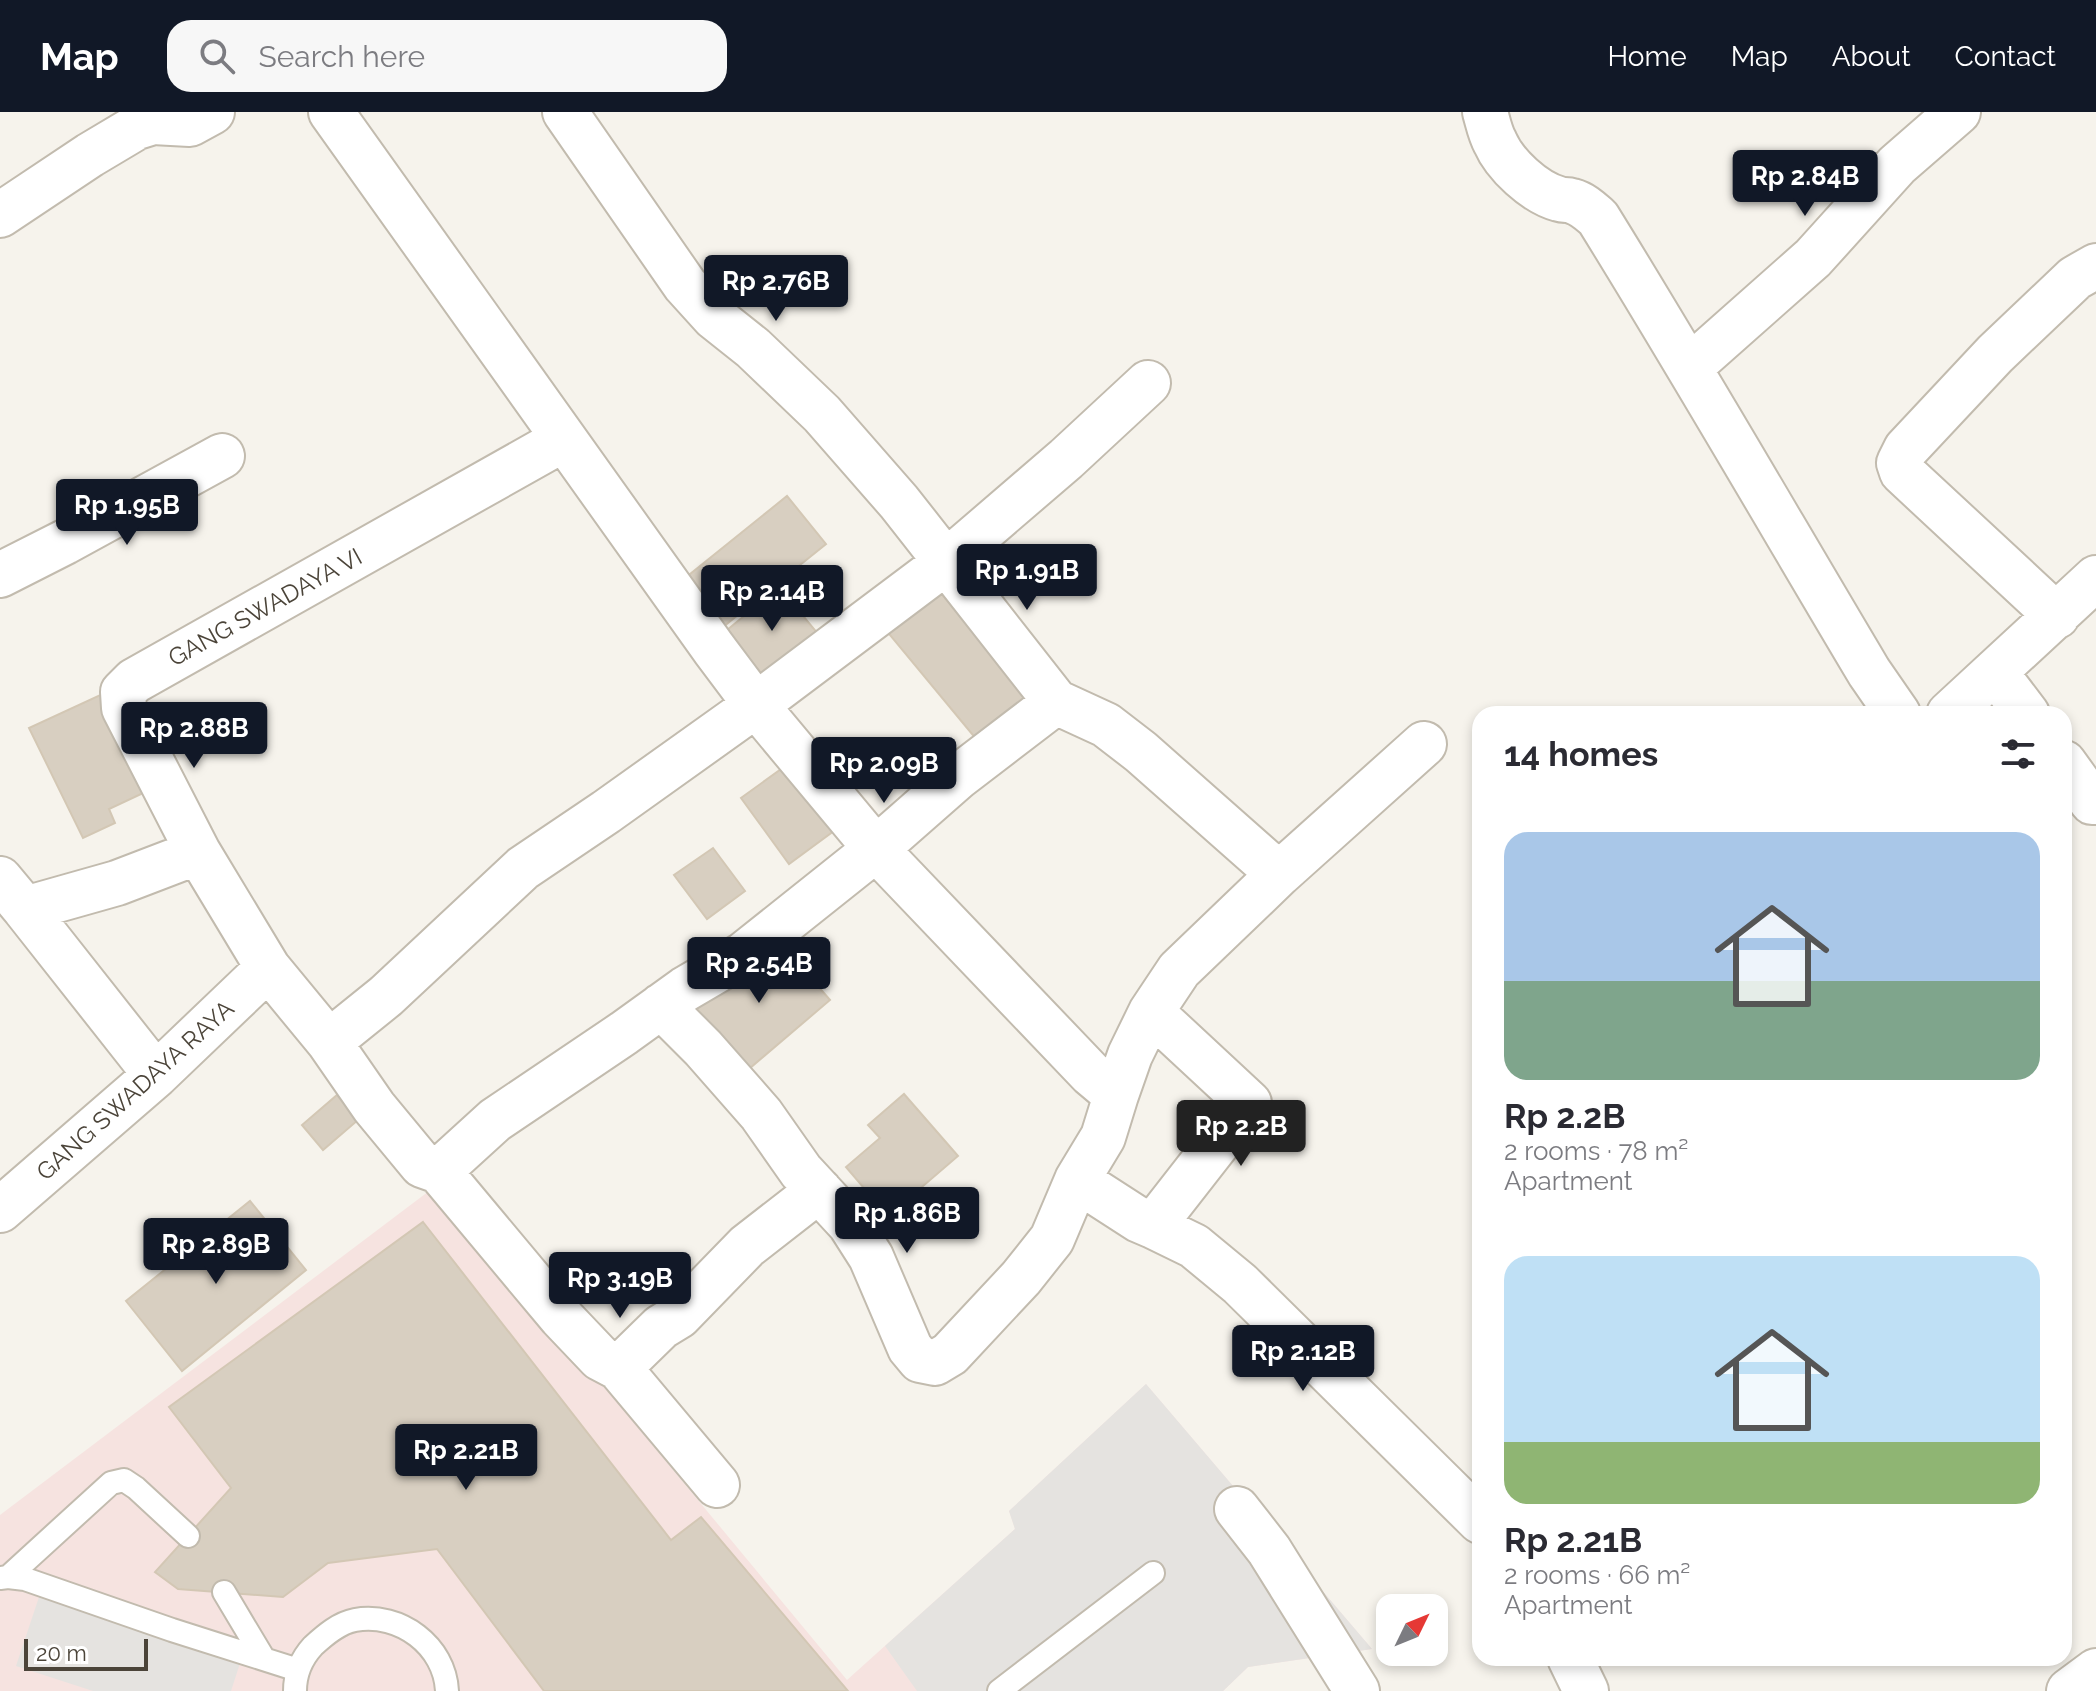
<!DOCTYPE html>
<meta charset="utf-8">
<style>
body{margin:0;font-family:Raleway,sans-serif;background:#f7f7f7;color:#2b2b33;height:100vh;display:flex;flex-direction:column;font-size:30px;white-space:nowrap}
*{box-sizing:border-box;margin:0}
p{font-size:26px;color:#7c7c81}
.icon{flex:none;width:44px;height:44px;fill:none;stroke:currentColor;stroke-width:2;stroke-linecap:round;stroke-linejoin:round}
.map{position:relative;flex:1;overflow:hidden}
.details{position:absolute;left:1472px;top:594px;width:600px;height:960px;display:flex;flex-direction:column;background:#fff;border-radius:24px;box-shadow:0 4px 12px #0003}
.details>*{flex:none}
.needle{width:52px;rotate:47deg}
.controls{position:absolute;left:1376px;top:1482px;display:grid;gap:16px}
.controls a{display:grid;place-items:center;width:72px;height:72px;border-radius:16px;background:#fff;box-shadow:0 4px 12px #0003;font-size:40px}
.scale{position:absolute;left:24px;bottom:20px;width:124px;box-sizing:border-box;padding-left:8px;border:4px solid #4b4439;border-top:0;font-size:22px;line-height:28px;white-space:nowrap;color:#4b4439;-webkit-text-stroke:6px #fff;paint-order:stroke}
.price{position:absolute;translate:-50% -68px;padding:0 18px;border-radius:8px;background:#111827;color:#fff;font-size:26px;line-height:52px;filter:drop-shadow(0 2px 4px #0008)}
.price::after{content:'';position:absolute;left:50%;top:48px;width:24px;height:18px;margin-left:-12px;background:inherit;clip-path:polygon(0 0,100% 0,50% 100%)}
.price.on{background:#222;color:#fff}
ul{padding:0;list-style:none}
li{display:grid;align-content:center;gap:16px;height:424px;padding:0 32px}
li span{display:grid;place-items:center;height:248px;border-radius:24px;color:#555}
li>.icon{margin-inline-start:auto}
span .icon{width:144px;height:144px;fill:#fffc;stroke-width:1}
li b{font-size:34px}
h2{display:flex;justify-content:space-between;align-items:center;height:96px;padding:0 32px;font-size:34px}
header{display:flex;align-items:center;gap:48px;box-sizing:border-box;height:112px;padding:0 40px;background:#111827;color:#fff}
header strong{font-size:38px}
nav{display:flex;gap:44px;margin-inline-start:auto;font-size:28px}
.search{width:560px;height:72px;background:#f7f7f7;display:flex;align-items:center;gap:20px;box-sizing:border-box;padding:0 28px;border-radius:24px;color:#7c7c81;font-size:30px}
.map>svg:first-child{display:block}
</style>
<header>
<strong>Map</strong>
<div class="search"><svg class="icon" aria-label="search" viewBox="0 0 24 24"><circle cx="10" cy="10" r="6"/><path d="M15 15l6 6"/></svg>Search here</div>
<nav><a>Home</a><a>Map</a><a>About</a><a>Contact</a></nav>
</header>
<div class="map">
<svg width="2096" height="1579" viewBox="0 0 2096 1579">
<rect width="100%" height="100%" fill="#f6f3ec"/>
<!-- medical -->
<path fill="#f6e3e0" d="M437 1073 847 1568 1015 1417 1009 1399 1146 1272 1372 1537 1248 1555 1223 1579H0V1403Z"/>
<!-- parking -->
<path fill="#e5e3e0" d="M1146 1272 1372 1537 1248 1555 1223 1579H917L885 1534 1015 1417 1009 1399Z
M43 1473 243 1542 231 1579H93L16 1554Z"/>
<!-- building -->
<path fill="#d8cfc1" stroke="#d3c7b4" stroke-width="2" d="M787 384 826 432 718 519 679 471Z
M931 469 1033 593 982 634 880 511Z
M779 475 819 523 766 567 726 519Z
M109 579 156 675 109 697 115 711 83 726 29 616Z
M795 647 842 713 789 752 741 686Z
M713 736 745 779 707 807 674 763Z
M775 825 830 888 743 962 689 898Z
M904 982 958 1044 888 1104 846 1055 880 1026 868 1013Z
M337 983 358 1008 323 1038 302 1013Z
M250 1089 306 1158 182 1259 126 1189Z
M423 1110 671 1428 701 1405 848 1579H544L437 1437 328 1451 283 1485 178 1477 155 1460 231 1376 169 1295Z"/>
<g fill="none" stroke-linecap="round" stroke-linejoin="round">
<!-- service casing -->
<g stroke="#c2bbae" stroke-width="26">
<path id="service" d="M8 1465 111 1371 124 1368 136 1376 188 1424
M0 1466 8 1465 25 1467 172 1518 298 1558
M224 1480 264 1547
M295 1579C295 1562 302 1546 313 1534 325 1523 339 1511 355 1508 400 1500 445 1534 447 1579
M999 1579 1153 1461"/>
</g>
<!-- minor casing -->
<g stroke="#c2bbae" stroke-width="48">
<path id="minor" d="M331 0 714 537 756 593 945 451 1066 347 1148 271
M565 0 685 173 714 205 753 236 822 302 899 390 1056 590
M1485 0C1488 10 1490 21 1495 30 1505 53 1534 80 1559 87 1565 89 1566 87 1572 89 1583 92 1590 99 1598 106 1691 256 1779 409 1869 560L1898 602
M0 103 90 43 137 15 153 10 190 12 212 0
M1690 255 1813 146 1897 53 1958 0
M0 463 65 430 222 344
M2057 504 1902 360 1899 351 1906 337 1995 242 2075 166 2096 154
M1995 560 2027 602
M1949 602 2096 466
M2064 651 2092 690H2096
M198 740 124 596 123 580 134 569 564 327
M0 767 25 797 117 771 198 740 268 856 329 930 374 995 422 1053 439 1059 495 1008 624 921 685 877 743 843 876 737 958 665 1056 590 1106 613 1141 640 1279 762
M25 797 156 963
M661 894 703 936 761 1002 801 1059 850 1112 871 1145 910 1236 920 1248 935 1251 950 1242 1021 1166 1052 1127 1077 1068 1103 1025 1116 983
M329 930 386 884 523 756 606 700 756 593 876 737 1091 962 1116 983 1130 943 1151 900 1179 858 1279 762 1424 632
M439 1059 561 1205 600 1246 619 1256 661 1215 679 1204 747 1134 819 1078
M1077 1068 1139 1108 1153 1114 1249 991 1151 900
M0 1098 156 963 268 856
M1153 1114 1194 1134 1240 1172 1480 1409
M619 1256 717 1373
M1237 1397 1269 1438 1357 1579
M1570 1546 1586 1579
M2069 1579 2096 1559"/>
</g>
<!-- service -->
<use href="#service" stroke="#fff" stroke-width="22"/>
<!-- minor -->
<use href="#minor" stroke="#fff" stroke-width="44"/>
</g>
<g text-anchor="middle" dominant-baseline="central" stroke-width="7" stroke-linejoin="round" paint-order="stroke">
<!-- street labels -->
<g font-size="24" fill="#4b4439" stroke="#fff">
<text transform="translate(265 495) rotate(-29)">GANG SWADAYA VI</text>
<text transform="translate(135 978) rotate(-42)">GANG SWADAYA RAYA</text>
</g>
</g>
</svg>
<div class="controls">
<a><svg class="needle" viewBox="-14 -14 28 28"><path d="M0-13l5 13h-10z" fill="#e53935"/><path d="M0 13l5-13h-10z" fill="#7c7c81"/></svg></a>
</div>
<div class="scale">20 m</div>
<b class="price" style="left:1805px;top:106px">Rp 2.84B</b>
<b class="price" style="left:776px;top:211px">Rp 2.76B</b>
<b class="price" style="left:127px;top:435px">Rp 1.95B</b>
<b class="price" style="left:1027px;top:500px">Rp 1.91B</b>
<b class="price" style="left:772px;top:521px">Rp 2.14B</b>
<b class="price" style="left:194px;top:658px">Rp 2.88B</b>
<b class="price" style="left:884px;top:693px">Rp 2.09B</b>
<b class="price" style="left:759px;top:893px">Rp 2.54B</b>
<b class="price on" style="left:1241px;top:1056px">Rp 2.2B</b>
<b class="price" style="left:907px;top:1143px">Rp 1.86B</b>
<b class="price" style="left:216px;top:1174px">Rp 2.89B</b>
<b class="price" style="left:620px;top:1208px">Rp 3.19B</b>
<b class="price" style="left:1303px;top:1281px">Rp 2.12B</b>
<b class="price" style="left:466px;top:1380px">Rp 2.21B</b>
<section class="details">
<h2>14 homes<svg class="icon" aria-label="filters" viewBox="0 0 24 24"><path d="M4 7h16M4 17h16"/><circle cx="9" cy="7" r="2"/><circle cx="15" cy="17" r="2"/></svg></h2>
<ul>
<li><span style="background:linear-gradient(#a9c7e8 60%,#7fa58c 0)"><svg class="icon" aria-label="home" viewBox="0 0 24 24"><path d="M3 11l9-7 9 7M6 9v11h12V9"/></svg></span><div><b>Rp 2.2B</b><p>2 rooms · 78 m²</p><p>Apartment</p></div></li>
<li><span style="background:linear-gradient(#bfe0f5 75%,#8fb573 0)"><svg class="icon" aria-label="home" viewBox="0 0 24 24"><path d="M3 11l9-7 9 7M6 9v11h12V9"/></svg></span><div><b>Rp 2.21B</b><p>2 rooms · 66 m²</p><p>Apartment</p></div></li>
</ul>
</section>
</div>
